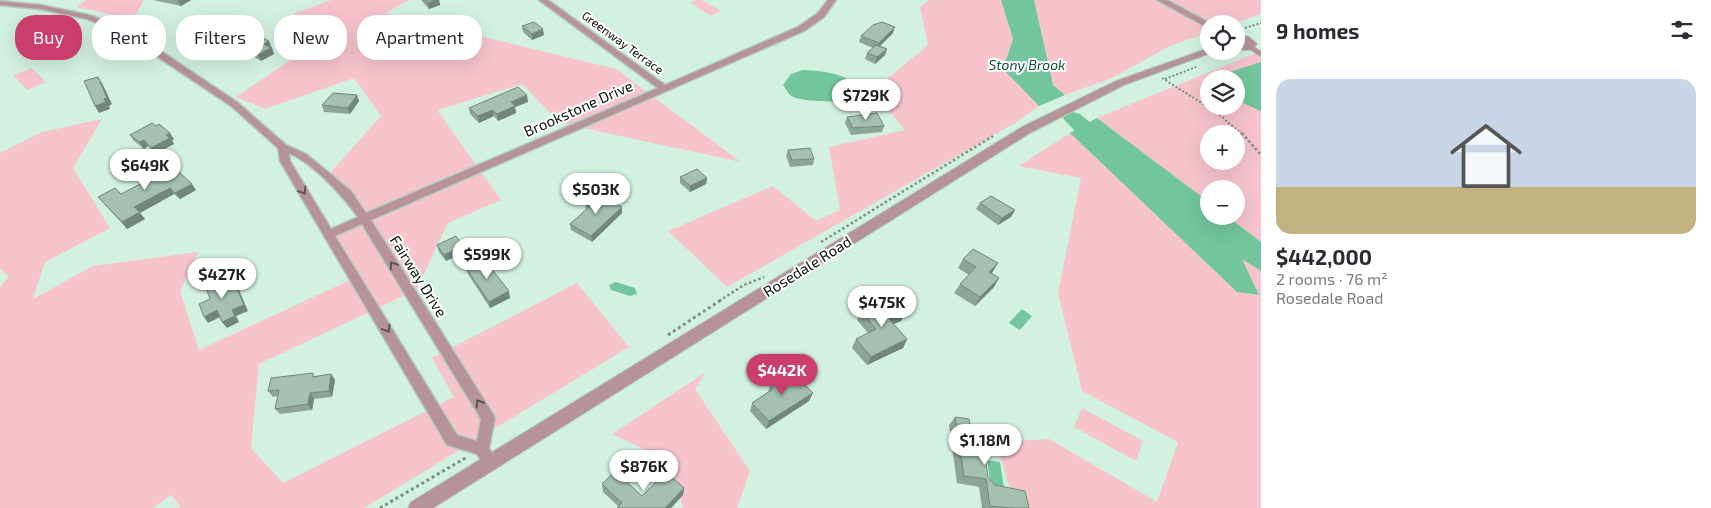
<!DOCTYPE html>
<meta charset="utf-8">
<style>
body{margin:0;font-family:"Exo 2",sans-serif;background:#f2f2f3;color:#2b2b33;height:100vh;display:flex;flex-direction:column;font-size:19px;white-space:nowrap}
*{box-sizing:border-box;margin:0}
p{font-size:16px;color:#7c7c81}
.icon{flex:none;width:28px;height:28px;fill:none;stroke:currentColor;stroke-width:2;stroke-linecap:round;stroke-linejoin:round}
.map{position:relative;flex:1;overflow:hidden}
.details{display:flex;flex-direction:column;background:#fff;width:450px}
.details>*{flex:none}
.banner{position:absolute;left:15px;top:15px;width:475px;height:45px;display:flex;gap:10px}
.tools{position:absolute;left:1200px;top:15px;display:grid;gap:10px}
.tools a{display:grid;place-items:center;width:45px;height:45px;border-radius:50%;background:#fff;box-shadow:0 5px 20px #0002;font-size:25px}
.price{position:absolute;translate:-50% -42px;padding:0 11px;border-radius:18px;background:#fff;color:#222;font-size:16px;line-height:32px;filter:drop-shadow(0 1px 2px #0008)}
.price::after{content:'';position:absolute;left:50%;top:30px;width:15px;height:11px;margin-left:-8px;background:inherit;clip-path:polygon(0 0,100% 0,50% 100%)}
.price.current{background:#ca3d6d;color:#fff}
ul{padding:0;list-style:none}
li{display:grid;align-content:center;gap:10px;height:265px;padding:0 15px}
li span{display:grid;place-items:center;height:155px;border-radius:15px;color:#555}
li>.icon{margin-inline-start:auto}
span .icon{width:90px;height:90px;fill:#fffc;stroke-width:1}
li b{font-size:21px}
h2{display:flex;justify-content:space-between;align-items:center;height:60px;padding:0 15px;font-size:21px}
.tag{padding:0 18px;border-radius:20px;background:#fff;box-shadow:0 5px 20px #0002;font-size:18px;line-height:45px}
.tag.current{background:#ca3d6d;color:#fff}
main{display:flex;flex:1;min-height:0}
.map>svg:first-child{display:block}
</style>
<main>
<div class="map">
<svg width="1261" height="508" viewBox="0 0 1261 508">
<rect width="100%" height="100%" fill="#d2f1e0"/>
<!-- green -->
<path fill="#f7c4ce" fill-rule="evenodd" d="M86 0H144L133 20 77 7Z
M331 0H410L385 13 616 69 741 162 560 123 522 84 437 110 501 200 448 223 416 290 259 364 251 448 283 483 454 397 432 358 577 283 629 347 364 508H181L171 495 153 508H0V288L8 277 0 268V153L42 132 102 119 73 168 110 228 45 262 33 299 93 266 198 252 180 291 199 350 352 279 327 231 366 214 329 174 381 116 354 78 265 109 236 97 321 39 293 14Z
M697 0H702L721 11 711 16 690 3Z
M929 0H1001L1013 39 1003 69 1039 106 1015 123 727 287 668 231 773 186 816 221 840 210 829 147 905 130 873 91 928 45 920 7Z
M1034 0H1261V14L1233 24H1209V32L1170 46 1112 78 1065 95 1053 85Z
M1261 51V242L1227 216H1236V189H1209V202L1097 118ZM1209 79H1236V106H1209ZM1209 134H1236V161H1209Z
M32 68 46 82 27 90 13 75Z
M1070 133 1237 292 1259 295 1241 258 1261 271V508H1015L997 442 1049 439 1157 502 1178 442 1082 391 1058 293 1081 178 1019 166Z
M706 372 695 389 750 471 737 508H683L671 462 612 434Z
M1082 408 1143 441 1136 461 1074 427Z"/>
<!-- water -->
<path fill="#72c59d" d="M1001 0H1034L1053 85 1065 95 1039 106 1003 69 1013 39Z
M1261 62V111L1236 100V79H1219L1220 75Z
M803 70C826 71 845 74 864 89V98C853 103 799 103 790 95 787 92 785 87 783 85L791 74Z
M1097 118 1209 202V216H1227L1261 242V271L1242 259 1259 295 1237 292 1070 133Z
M616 282 635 288 637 294 630 296 611 290 609 285Z
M1022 309 1032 316 1020 330 1009 323Z
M987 460 1000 462 1004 488 991 486Z"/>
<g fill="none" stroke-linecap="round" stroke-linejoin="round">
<!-- river -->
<path fill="#72c59d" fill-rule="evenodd" d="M1073 112 1080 114 1113 141 1116 146 1113 151C1095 156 1079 134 1066 122L1063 118 1066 114Z"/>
<!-- service casing -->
<g stroke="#b2cdbe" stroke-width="6">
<path id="service" d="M1250 47 1261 54"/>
</g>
<!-- minor casing -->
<g stroke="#b2cdbe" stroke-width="3">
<path id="minor" d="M539 0H548L665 85 798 27 818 13 828 0H836L824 17 804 31 371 220 493 414 495 418 489 448 497 462 495 467 490 469 485 467 477 454 447 445 280 161 278 148 231 106 122 33 87 19 40 9 0 5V1L40 5 89 15 128 29 237 102 286 145 306 154 351 191 366 213 658 88ZM289 153C315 165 341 194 358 217L331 229 290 161ZM362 224 481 419 477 441 457 435 335 236Z
M1157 0H1167L1212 24H1209V27H1206Z"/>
</g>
<!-- tertiary casing -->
<g stroke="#b2cdbe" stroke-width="2">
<path id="tertiary" d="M1236 33 1249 37 1257 44 1251 50H1236V44H1246L1236 39Z
M1209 48V51H1216L1124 85 1030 133 433 508H408L411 502 1022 127 1116 81Z"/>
</g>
<!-- path-far2 -->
<path stroke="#799083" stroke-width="2" stroke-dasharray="2 2" stroke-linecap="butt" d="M1245 28 1261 23
M1225 51 1230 54
M1219 57 1231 54
M1162 78 1216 112 1243 135
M1165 79 1196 67"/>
<!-- path-far1 -->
<path stroke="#799083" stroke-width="2.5" stroke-dasharray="2.5 2.5" stroke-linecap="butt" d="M1242 133 1261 155
M821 242 993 136
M719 301 744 285 764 277"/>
<!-- path -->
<path stroke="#799083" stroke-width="3" stroke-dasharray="3 3" stroke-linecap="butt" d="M668 335 721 300
M380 508 467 457"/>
<!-- service -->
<use href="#service" stroke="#b69299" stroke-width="4.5"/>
<!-- minor -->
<use href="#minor" fill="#b69299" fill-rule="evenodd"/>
<!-- tertiary -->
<use href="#tertiary" fill="#b69299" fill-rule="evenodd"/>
</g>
<!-- wall -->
<path fill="#8ca597" d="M153 0H191L181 6Z
M421 0H439L440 5 429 9Z
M522 26 544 35 532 40 523 32Z
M893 33 880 46 887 49 885 55 875 64 865 59 867 53 873 48 859 42 861 36Z
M237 43 272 47V48L274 54 261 61 240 49Z
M357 95 359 101 350 114 324 112 322 105Z
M528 102 515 107 516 113 498 121 494 116 479 123 470 114 469 108Z
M847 117 884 126 882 132 851 135 845 123Z
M130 135 174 139 172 140 174 144 155 154 148 146 144 149 134 141Z
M788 150 814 159 813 165 790 167 786 156Z
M151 170 196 190 180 199 174 194 140 213 145 219 127 229 98 197 121 194 147 180 145 178 154 174Z
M680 177 707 178 706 184 690 192 680 183Z
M980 203 1015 210 1011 217 998 225 976 209Z
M585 204 622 207V213L592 242 571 230 570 224 586 210Z
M437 245 465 252 446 261 439 252Z
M963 259 992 273 999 278 994 287 975 306 954 293 960 284 969 275 958 268Z
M466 268 510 298 490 308 468 274Z
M861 311 905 312 901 321 893 324 907 339 903 348 867 365 852 348 856 339 868 333 857 320Z
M331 374 335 380 332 397 314 399 312 410 280 414 275 409 278 396 273 397 268 391 315 376Z
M770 386 809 401 766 429 750 411 752 403 768 392Z
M955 417 971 430 994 446 987 454 984 453 988 477 995 485 1029 508H982L979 487 957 483 949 425Z
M602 484 642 496 684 488 683 495 671 508H617L618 506 603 492Z"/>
<!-- shaded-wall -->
<path fill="#72867b" d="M178 0H191L181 6Z
M436 0H439L440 5 429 9 428 3Z
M895 27 893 33 877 49 879 43Z
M543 29 544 35 532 40V34Z
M269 41 274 54 261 61 258 55 264 44Z
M887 49 885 55 875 64 877 57Z
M98 77 102 83 112 104 109 106 110 109 99 113 95 106Z
M357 95 359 101 350 114 348 108Z
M527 95 528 102 515 107 516 113 498 121 497 114 511 102Z
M493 110 494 116 479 123 478 116Z
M170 133 174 139 172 140 174 144 155 154 151 148 166 135Z
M144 140 148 146 144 149 139 142Z
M707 178 706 184 690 192V186Z
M192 184 196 190 180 199 175 193Z
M170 188 174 194 140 213 145 219 127 229 122 222 134 207Z
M622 207V213L592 242 591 236Z
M1015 210 1011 217 998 225 1002 218Z
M463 246 465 252 446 261 444 255Z
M998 263 992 273 984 281 989 272Z
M232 277 236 283 248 311 236 316 239 322 227 328 222 322 232 310Z
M999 278 994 287 975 306 980 297Z
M509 291 510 298 490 308 489 302Z
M217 310 222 316 208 323 204 317Z
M905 312 901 321 885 328 889 319Z
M907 339 903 348 867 365 871 357Z
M331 374 335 380 332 397 329 391Z
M310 393 314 399 312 410 308 404Z
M813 393 809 401 766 429 769 421Z
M684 488 683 495 671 508H665Z"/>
<!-- building -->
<path fill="#a3c0b0" stroke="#72867b" d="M425 0H436L428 3Z
M534 22 543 29 532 34 522 26Z
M882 22 895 27 879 43 861 36 873 25Z
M254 34 269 41 264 44 271 48 258 55 237 43Z
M876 45 887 49 877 57 867 53Z
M98 77 107 98 104 99 106 102 95 106 84 81Z
M518 87 527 95 511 102 515 106 497 114 493 110 478 116 469 108Z
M333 93 357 95 348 108 322 105Z
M877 113 884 126 853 128 847 117Z
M152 123 156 126 159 124 170 133 166 135 170 138 151 148 144 140 139 142 130 135Z
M810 148 814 159 792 160 788 150Z
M167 161 192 184 175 193 170 188 134 207 140 212 122 222 98 197 115 188 121 194 148 180 145 178 155 173 151 170Z
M697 169 707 178 690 186 680 177Z
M596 193 622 207 591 236 570 224 590 206 585 204Z
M991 196 1015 210 1002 218 980 203Z
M456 236 463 246 444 255 437 245Z
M973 249 998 263 989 272 999 278 980 297 960 284 976 267 963 259Z
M484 259 509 291 489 302 466 268Z
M232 277 244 305 232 310 235 316 222 322 217 310 204 317 199 304 210 299 206 288Z
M892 298 905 312 889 319 907 339 871 357 856 339 876 329 861 311Z
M791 371 813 393 769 421 752 403 773 389 770 386Z
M313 373V377L331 374 329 391 310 393 308 404 275 409 279 390 268 391 271 378Z
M955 417 969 419 971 430 992 433 994 446 983 444 988 477 995 485 1025 491 1029 508H1011L990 506 986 479 964 476Z
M615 471 642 496 666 472 684 488 665 508H617L622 503 602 484Z"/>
<!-- one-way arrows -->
<defs><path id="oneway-chevron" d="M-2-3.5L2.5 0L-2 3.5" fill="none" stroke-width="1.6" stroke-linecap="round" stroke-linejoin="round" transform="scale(1.25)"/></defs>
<g stroke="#5e5252">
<use href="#oneway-chevron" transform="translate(303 191) rotate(59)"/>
<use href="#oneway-chevron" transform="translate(393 265) rotate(-122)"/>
<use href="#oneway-chevron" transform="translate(387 329) rotate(59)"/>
<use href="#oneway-chevron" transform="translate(479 403) rotate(-122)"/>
</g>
<g text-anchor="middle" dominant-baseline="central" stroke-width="4" stroke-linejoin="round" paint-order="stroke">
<!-- far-street labels -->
<g font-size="12" fill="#07120c" stroke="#fff">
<text transform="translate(623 42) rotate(36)">Greenway Terrace</text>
</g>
<!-- far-water labels -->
<g font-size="14" font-style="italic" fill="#125439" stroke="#fff">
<text x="1027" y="64">Stony Brook</text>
</g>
<!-- street labels -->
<g font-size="15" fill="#07120c" stroke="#fff">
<text transform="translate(578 108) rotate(-24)">Brookstone Drive</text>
<text transform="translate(807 266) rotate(-32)">Rosedale Road</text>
<text transform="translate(419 276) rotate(58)">Fairway Drive</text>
</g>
</g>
</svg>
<div class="tools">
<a><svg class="icon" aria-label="locate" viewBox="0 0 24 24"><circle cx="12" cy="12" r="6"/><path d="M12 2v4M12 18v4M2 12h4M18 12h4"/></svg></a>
<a><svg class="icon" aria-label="layers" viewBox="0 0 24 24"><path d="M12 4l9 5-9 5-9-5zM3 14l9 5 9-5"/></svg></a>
<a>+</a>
<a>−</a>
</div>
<b class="price" style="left:866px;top:121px">$729K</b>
<b class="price" style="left:145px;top:191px">$649K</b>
<b class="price" style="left:596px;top:215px">$503K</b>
<b class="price" style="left:487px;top:280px">$599K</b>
<b class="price" style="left:222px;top:300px">$427K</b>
<b class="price" style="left:882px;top:328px">$475K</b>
<b class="price current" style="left:782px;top:396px">$442K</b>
<b class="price" style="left:985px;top:466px">$1.18M</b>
<b class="price" style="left:644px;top:492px">$876K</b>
<div class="banner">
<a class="tag current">Buy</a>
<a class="tag">Rent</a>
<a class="tag">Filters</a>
<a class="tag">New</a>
<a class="tag">Apartment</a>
</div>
</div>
<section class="details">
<h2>9 homes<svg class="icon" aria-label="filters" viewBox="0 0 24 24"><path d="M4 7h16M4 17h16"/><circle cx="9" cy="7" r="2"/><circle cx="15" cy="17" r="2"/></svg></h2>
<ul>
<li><span style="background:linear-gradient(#c9d6e8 70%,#c2b280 0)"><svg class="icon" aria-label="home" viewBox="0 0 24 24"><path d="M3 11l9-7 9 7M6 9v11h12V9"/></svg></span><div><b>$442,000</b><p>2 rooms · 76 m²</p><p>Rosedale Road</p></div></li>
</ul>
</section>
</main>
